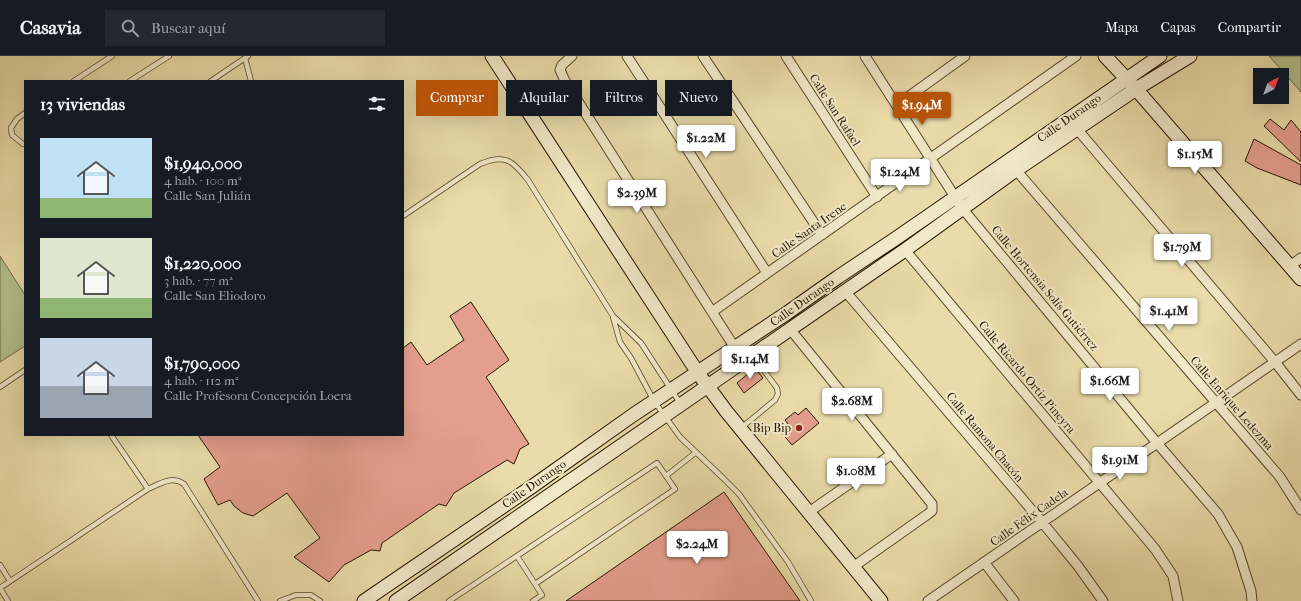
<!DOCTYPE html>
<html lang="es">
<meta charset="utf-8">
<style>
body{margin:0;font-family:"IM FELL French Canon",serif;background:#242831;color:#f1f3f6;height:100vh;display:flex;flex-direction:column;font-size:15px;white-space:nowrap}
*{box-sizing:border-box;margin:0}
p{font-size:13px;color:#9ea1a6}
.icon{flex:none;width:22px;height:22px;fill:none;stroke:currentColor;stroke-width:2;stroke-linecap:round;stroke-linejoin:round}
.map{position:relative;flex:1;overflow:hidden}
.sheet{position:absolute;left:24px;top:24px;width:380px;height:356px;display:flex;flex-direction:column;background:#171b24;border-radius:0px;box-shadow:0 4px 16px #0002}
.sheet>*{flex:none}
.banner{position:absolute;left:416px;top:24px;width:380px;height:36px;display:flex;gap:8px}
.needle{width:26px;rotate:41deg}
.fabs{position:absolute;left:1253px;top:12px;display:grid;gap:8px}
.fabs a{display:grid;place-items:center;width:36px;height:36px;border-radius:0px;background:#171b24;box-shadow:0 4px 16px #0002;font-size:20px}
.price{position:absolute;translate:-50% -34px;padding:0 9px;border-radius:4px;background:#fff;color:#222;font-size:13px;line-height:26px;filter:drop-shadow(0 1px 2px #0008)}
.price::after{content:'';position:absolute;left:50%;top:24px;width:12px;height:9px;margin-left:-6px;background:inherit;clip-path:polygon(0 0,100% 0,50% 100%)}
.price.on{background:#b45309;color:#fff}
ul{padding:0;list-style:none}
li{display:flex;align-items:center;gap:12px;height:100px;padding:0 16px}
li span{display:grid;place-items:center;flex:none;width:112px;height:80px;border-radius:0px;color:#555}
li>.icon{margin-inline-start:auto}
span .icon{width:48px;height:48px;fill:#fffc;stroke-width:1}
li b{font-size:17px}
h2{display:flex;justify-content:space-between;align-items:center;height:48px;padding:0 16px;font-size:17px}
.chip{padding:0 14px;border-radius:0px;background:#171b24;box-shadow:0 4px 16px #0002;font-size:14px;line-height:36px}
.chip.on{background:#b45309;color:#fff}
header{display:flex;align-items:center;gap:24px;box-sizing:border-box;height:56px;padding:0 20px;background:#171b24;border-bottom:1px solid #363941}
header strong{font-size:19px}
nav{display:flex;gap:22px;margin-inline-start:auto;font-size:14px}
.search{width:280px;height:36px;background:#242831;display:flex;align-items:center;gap:10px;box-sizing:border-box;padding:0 14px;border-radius:0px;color:#9ea1a6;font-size:15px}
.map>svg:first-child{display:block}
</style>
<header>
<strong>Casavia</strong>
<div class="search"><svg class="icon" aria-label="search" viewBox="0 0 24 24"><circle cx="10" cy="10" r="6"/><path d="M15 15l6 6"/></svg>Buscar aquí</div>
<nav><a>Mapa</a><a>Capas</a><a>Compartir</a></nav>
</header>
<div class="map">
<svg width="1301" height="545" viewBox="0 0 1301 545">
<rect width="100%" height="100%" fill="#eadcaa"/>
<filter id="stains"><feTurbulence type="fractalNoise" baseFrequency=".005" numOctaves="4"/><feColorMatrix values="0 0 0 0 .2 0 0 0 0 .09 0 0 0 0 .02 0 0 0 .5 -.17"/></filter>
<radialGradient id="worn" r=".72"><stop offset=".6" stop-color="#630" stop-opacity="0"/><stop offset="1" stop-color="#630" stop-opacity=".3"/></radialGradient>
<!-- green -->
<path fill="#b4c18a" stroke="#6e6c46" d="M1269 0H1301V36Z
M0 200 25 239V290L0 306Z"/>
<!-- building -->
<path fill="#e49e8c" stroke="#271601" d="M1270 63 1284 74 1291 64 1301 76V106L1264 70Z
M1254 83 1301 109V129L1257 112 1245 105Z
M471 246 509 304 486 321 529 388 520 393 514 408 507 404 454 437 446 450 439 448 382 487 380 495 371 494 344 509 329 526 294 501 320 482 287 437 253 460 243 457 234 450 230 444 218 449 204 423 220 411 198 379H403V292L411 286 427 309 464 284 450 260Z
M755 312 763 322 744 337 737 327Z
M806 352 819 367 792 389 780 375 788 368 785 364 795 356 798 359Z
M724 436 800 545H566Z"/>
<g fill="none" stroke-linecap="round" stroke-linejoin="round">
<!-- lane casing -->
<g stroke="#58482b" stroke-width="6">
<path id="lane" d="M245 2 251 25
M74 25 112 0
M130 25 169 0
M211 25 248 0
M25 57 17 63 11 72 12 79 23 88H25
M403 160 480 108C505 97 513 105 528 124L613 260 641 287 680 347
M613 261 620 286 631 302 654 345 680 381 723 422 739 438 788 506 811 545
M0 331 25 314
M741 372 775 344 778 338 777 332 753 300
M111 379 148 433
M666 420 695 397
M517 500 535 528
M0 509 10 525
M0 532 148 433C160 428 172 419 184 428L258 545
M0 532 8 545
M280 545 296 539H311L320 545
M449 545 657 407 675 433 535 528 542 539 533 545"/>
</g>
<!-- street casing -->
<g stroke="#58482b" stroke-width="11">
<path id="street" d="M572 0 562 9 560 14 565 25 735 292
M627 0 767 217
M703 0 822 179
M786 0 877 141
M865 0 962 152 1157 387 1218 458 1237 491 1251 535 1252 545
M897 49 965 0
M1077 73 1275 306 1301 339
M1016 114 1280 421 1301 454
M905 194 1155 493 1173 520 1178 545
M1290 210 1301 202
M845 235 1042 466 1078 510 1103 545
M712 256 1076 0
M790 273 932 448V455L928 458 853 511
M809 456 892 398
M984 506 1014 545
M928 545 1301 288"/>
</g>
<!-- secondary casing -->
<g stroke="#271601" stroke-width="15">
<path id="secondary" d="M492 0 698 317 726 355 881 545
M1105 0 1136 33 1301 223
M364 545 530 432 633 359 787 257 838 221 895 183 1160 0
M396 545 905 194 1016 114 1136 33 1190 0"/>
</g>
<!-- lane -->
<use href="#lane" stroke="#f1e8c8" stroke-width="4.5"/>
<!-- street -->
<use href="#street" stroke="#f1e8c8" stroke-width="9"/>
<!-- secondary -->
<use href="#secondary" stroke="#f1e8c8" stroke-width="13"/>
</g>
<!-- markers -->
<circle fill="#8f2418" stroke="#f1e8c8" stroke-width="1.5" cx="799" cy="372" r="4"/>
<g text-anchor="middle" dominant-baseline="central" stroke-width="4" stroke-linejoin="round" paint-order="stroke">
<!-- street labels -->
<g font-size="12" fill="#271601" stroke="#f1e8c8">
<text transform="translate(835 54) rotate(57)">Calle San Rafael</text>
<text transform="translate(1069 62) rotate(-35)">Calle Durango</text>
<text transform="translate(809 174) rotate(-35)">Calle Santa Irene</text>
<text transform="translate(1045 232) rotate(50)">Calle Hortensia Solís Gutiérrez</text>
<text transform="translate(802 246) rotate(-35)">Calle Durango</text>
<text transform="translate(1027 321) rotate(50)">Calle Ricardo Ortiz Pineyra</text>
<text transform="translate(1232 347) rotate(49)">Calle Enrique Ledezma</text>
<text transform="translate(985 381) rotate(50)">Calle Ramona Chacón</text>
<text transform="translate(534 428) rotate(-35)">Calle Durango</text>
<text transform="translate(1029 461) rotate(-35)">Calle Félix Cadela</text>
</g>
<!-- poi labels -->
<g font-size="12" fill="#271601" stroke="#f1e8c8" text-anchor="end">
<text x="791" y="372">Bip Bip</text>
</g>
</g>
<rect width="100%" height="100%" filter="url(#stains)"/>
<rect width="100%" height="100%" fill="url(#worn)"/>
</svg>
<div class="fabs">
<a><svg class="needle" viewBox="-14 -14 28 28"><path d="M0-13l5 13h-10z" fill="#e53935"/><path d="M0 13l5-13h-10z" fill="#9ea1a6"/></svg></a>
</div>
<b class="price on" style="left:922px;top:70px">$1.94M</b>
<b class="price" style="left:706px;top:103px">$1.22M</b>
<b class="price" style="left:1195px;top:119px">$1.15M</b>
<b class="price" style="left:900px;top:137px">$1.24M</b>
<b class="price" style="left:637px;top:158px">$2.39M</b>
<b class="price" style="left:1182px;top:212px">$1.79M</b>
<b class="price" style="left:1169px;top:276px">$1.41M</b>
<b class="price" style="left:750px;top:324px">$1.14M</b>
<b class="price" style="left:1110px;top:346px">$1.66M</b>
<b class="price" style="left:852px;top:366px">$2.68M</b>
<b class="price" style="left:1120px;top:425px">$1.91M</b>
<b class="price" style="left:856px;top:436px">$1.08M</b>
<b class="price" style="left:697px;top:509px">$2.24M</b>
<div class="banner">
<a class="chip on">Comprar</a>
<a class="chip">Alquilar</a>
<a class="chip">Filtros</a>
<a class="chip">Nuevo</a>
</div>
<section class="sheet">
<h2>13 viviendas<svg class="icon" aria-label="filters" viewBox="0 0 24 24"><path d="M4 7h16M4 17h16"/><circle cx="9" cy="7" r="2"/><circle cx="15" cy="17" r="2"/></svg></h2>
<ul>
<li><span style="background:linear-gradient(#bfe0f5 75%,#8fb573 0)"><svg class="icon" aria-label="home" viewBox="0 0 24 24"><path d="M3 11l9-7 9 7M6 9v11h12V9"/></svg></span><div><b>$1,940,000</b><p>4 hab. · 100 m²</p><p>Calle San Julián</p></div></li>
<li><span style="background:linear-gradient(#dfe7d0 75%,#8fb573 0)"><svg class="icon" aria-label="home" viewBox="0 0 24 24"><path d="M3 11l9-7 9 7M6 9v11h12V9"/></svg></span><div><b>$1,220,000</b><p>3 hab. · 77 m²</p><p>Calle San Eliodoro</p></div></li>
<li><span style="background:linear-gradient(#c9d6e8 60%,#9aa5b1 0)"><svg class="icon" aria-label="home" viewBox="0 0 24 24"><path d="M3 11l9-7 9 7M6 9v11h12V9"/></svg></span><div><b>$1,790,000</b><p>4 hab. · 112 m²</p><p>Calle Profesora Concepción Loera</p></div></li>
</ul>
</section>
</div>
